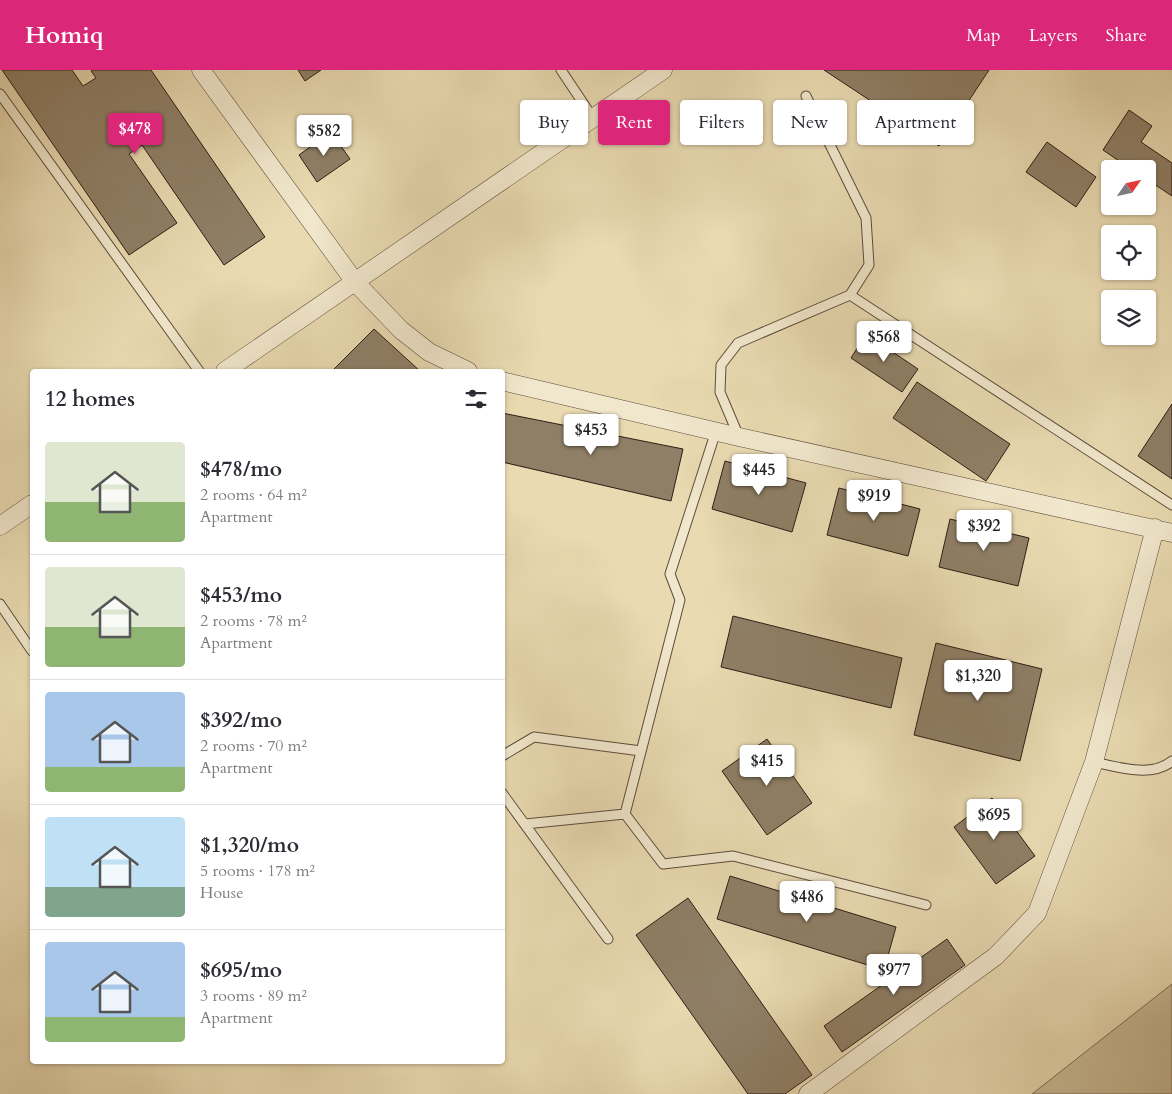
<!DOCTYPE html>
<meta charset="utf-8">
<style>
body{margin:0;font-family:Cardo,serif;background:#f2f2f3;color:#2b2b33;height:100vh;display:flex;flex-direction:column;font-size:19px;white-space:nowrap}
*{box-sizing:border-box;margin:0}
p{font-size:16px;color:#7c7c81}
.icon{flex:none;width:28px;height:28px;fill:none;stroke:currentColor;stroke-width:2;stroke-linecap:round;stroke-linejoin:round}
.map{position:relative;flex:1;overflow:hidden}
.details{position:absolute;left:30px;top:299px;width:475px;height:695px;display:flex;flex-direction:column;background:#fff;border-radius:5px;box-shadow:0 1px 4px #0004}
.details>*{flex:none}
.hud{position:absolute;left:520px;top:30px;width:475px;height:45px;display:flex;gap:10px}
.needle{width:32px;rotate:56deg}
.fabs{position:absolute;left:1101px;top:90px;display:grid;gap:10px}
.fabs a{display:grid;place-items:center;width:55px;height:55px;border-radius:5px;background:#fff;box-shadow:0 1px 4px #0004;font-size:25px}
.price{position:absolute;translate:-50% -42px;padding:0 11px;border-radius:5px;background:#fff;color:#222;font-size:16px;line-height:32px;filter:drop-shadow(0 1px 2px #0008)}
.price::after{content:'';position:absolute;left:50%;top:30px;width:15px;height:11px;margin-left:-8px;background:inherit;clip-path:polygon(0 0,100% 0,50% 100%)}
.price.selected{background:#db2777;color:#fff}
ul{padding:0;list-style:none}
li{display:flex;align-items:center;gap:15px;height:125px;padding:0 15px}
li+li{border-top:1px solid #e1e1e2}
li span{display:grid;place-items:center;flex:none;width:140px;height:100px;border-radius:5px;color:#555}
li>.icon{margin-inline-start:auto}
span .icon{width:60px;height:60px;fill:#fffc;stroke-width:1}
li b{font-size:21px}
h2{display:flex;justify-content:space-between;align-items:center;height:60px;padding:0 15px;font-size:21px}
.pill{padding:0 18px;border-radius:5px;background:#fff;box-shadow:0 1px 4px #0004;font-size:18px;line-height:45px}
.pill.selected{background:#db2777;color:#fff}
header{display:flex;align-items:center;gap:30px;box-sizing:border-box;height:70px;padding:0 25px;background:#db2777;color:#fff}
header strong{font-size:24px}
nav{display:flex;gap:28px;margin-inline-start:auto;font-size:18px}
.map>svg:first-child{display:block}
</style>
<header>
<strong>Homiq</strong>
<nav><a>Map</a><a>Layers</a><a>Share</a></nav>
</header>
<div class="map">
<svg width="1172" height="1024" viewBox="0 0 1172 1024">
<rect width="100%" height="100%" fill="#e9dab1"/>
<filter id="stains"><feTurbulence type="fractalNoise" baseFrequency=".004" numOctaves="4"/><feColorMatrix values="0 0 0 0 .2 0 0 0 0 .09 0 0 0 0 .02 0 0 0 .5 -.17"/></filter>
<radialGradient id="worn" r=".72"><stop offset=".6" stop-color="#630" stop-opacity="0"/><stop offset="1" stop-color="#630" stop-opacity=".3"/></radialGradient>
<!-- green -->
<path fill="#c9ba96" stroke="#7c6c55" d="M1172 914V1024H1032Z"/>
<!-- building -->
<path fill="#8f7f66" stroke="#2e1d14" d="M2 0H72L83 16 96 8 91 1 93 0H151L265 167 224 195 142 75 129 84 177 153 129 185Z
M298 0H321L305 11Z
M824 0H989L939 76Z
M1129 40 1152 56 1141 72 1172 93V126L1148 110V99H1131L1103 80Z
M331 62 350 89 317 112 299 85Z
M1047 72 1096 107 1076 137 1026 102Z
M374 259 420 301H332Z
M866 264 918 299 902 322 851 288Z
M917 312 1010 374 986 411 893 348Z
M1172 334V409L1138 386Z
M502 343 683 379 671 431 502 392Z
M725 391 806 413 792 462 712 439Z
M839 418 920 439 908 486 827 465Z
M950 449 1029 468 1018 516 939 497Z
M733 546 902 588 891 638 721 597Z
M936 573 1042 599 1020 691 914 665Z
M767 669 812 733 767 765 722 701Z
M992 728 1035 786 996 814 954 757Z
M730 806 896 857 884 900 717 849Z
M688 828 812 1005 785 1024H748L636 865Z
M947 869 965 895 842 982 824 956Z"/>
<g fill="none" stroke-linecap="round" stroke-linejoin="round">
<!-- lane casing -->
<g stroke="#5d4c3b" stroke-width="11">
<path id="lane" d="M561 0 593 48
M0 24 199 301
M850 225 1172 435
M739 367 720 322 721 295 738 273 850 225 869 195 866 148 806 26
M0 534 32 581
M502 686 534 667 641 681
M1094 692C1117 697 1152 708 1172 691
M502 723 608 869
M625 744 663 794 733 786 926 835
M525 754 625 744 680 530 670 504 716 361"/>
</g>
<!-- street casing -->
<g stroke="#5d4c3b" stroke-width="19">
<path id="street" d="M201 0 355 212 401 260 429 282 468 301
M225 301 663 0
M502 311 739 367 1172 463
M0 456 32 434
M808 1024 996 886 1037 843 1094 692 1155 458"/>
</g>
<!-- lane -->
<use href="#lane" stroke="#f1e7cc" stroke-width="9"/>
<!-- street -->
<use href="#street" stroke="#f1e7cc" stroke-width="18"/>
</g>
<rect width="100%" height="100%" filter="url(#stains)"/>
<rect width="100%" height="100%" fill="url(#worn)"/>
</svg>
<div class="fabs">
<a><svg class="needle" viewBox="-14 -14 28 28"><path d="M0-13l5 13h-10z" fill="#e53935"/><path d="M0 13l5-13h-10z" fill="#7c7c81"/></svg></a>
<a><svg class="icon" aria-label="locate" viewBox="0 0 24 24"><circle cx="12" cy="12" r="6"/><path d="M12 2v4M12 18v4M2 12h4M18 12h4"/></svg></a>
<a><svg class="icon" aria-label="layers" viewBox="0 0 24 24"><path d="M12 4l9 5-9 5-9-5zM3 14l9 5 9-5"/></svg></a>
</div>
<b class="price selected" style="left:135px;top:85px">$478</b>
<b class="price" style="left:324px;top:87px">$582</b>
<b class="price" style="left:884px;top:293px">$568</b>
<b class="price" style="left:591px;top:386px">$453</b>
<b class="price" style="left:759px;top:426px">$445</b>
<b class="price" style="left:874px;top:452px">$919</b>
<b class="price" style="left:984px;top:482px">$392</b>
<b class="price" style="left:978px;top:632px">$1,320</b>
<b class="price" style="left:767px;top:717px">$415</b>
<b class="price" style="left:994px;top:771px">$695</b>
<b class="price" style="left:807px;top:853px">$486</b>
<b class="price" style="left:894px;top:926px">$977</b>
<div class="hud">
<a class="pill">Buy</a>
<a class="pill selected">Rent</a>
<a class="pill">Filters</a>
<a class="pill">New</a>
<a class="pill">Apartment</a>
</div>
<section class="details">
<h2>12 homes<svg class="icon" aria-label="filters" viewBox="0 0 24 24"><path d="M4 7h16M4 17h16"/><circle cx="9" cy="7" r="2"/><circle cx="15" cy="17" r="2"/></svg></h2>
<ul>
<li><span style="background:linear-gradient(#dfe7d0 60%,#8fb573 0)"><svg class="icon" aria-label="home" viewBox="0 0 24 24"><path d="M3 11l9-7 9 7M6 9v11h12V9"/></svg></span><div><b>$478/mo</b><p>2 rooms · 64 m²</p><p>Apartment</p></div></li>
<li><span style="background:linear-gradient(#dfe7d0 60%,#8fb573 0)"><svg class="icon" aria-label="home" viewBox="0 0 24 24"><path d="M3 11l9-7 9 7M6 9v11h12V9"/></svg></span><div><b>$453/mo</b><p>2 rooms · 78 m²</p><p>Apartment</p></div></li>
<li><span style="background:linear-gradient(#a9c7e8 75%,#8fb573 0)"><svg class="icon" aria-label="home" viewBox="0 0 24 24"><path d="M3 11l9-7 9 7M6 9v11h12V9"/></svg></span><div><b>$392/mo</b><p>2 rooms · 70 m²</p><p>Apartment</p></div></li>
<li><span style="background:linear-gradient(#bfe0f5 70%,#7fa58c 0)"><svg class="icon" aria-label="home" viewBox="0 0 24 24"><path d="M3 11l9-7 9 7M6 9v11h12V9"/></svg></span><div><b>$1,320/mo</b><p>5 rooms · 178 m²</p><p>House</p></div></li>
<li><span style="background:linear-gradient(#a9c7e8 75%,#8fb573 0)"><svg class="icon" aria-label="home" viewBox="0 0 24 24"><path d="M3 11l9-7 9 7M6 9v11h12V9"/></svg></span><div><b>$695/mo</b><p>3 rooms · 89 m²</p><p>Apartment</p></div></li>
</ul>
</section>
</div>
